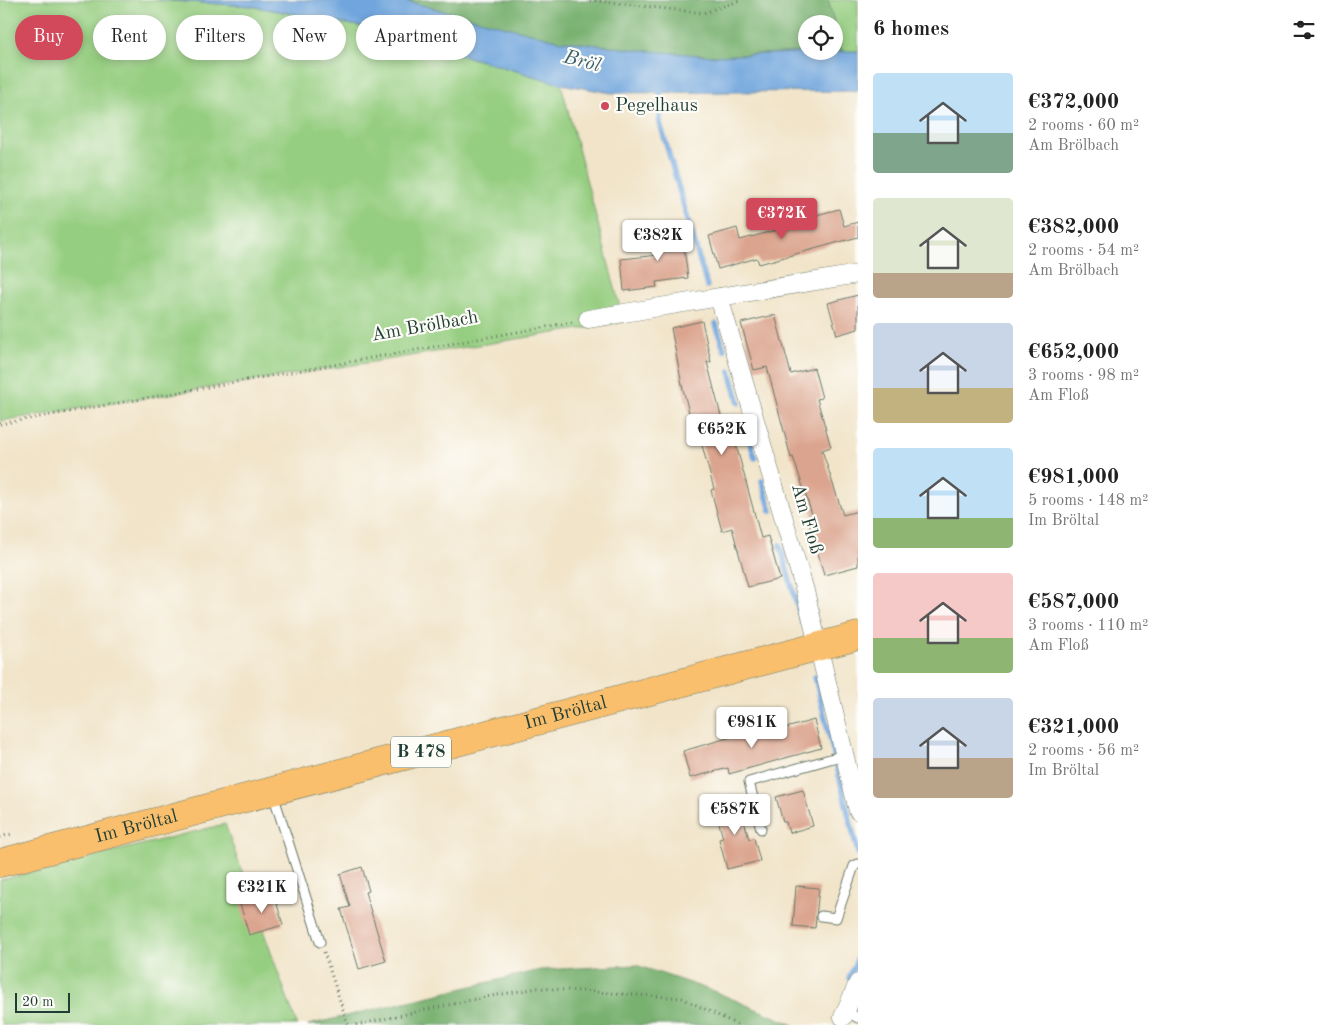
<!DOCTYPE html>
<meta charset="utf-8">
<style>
body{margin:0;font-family:"Old Standard TT",serif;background:#f6f6f6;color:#222;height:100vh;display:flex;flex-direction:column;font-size:19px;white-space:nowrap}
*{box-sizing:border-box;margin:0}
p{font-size:16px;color:#767676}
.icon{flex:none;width:28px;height:28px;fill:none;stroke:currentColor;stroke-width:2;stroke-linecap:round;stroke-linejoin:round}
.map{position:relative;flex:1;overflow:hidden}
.details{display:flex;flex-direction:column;background:#fff;width:475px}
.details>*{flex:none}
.guide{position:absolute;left:15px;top:15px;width:475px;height:45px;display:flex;gap:10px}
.fabs{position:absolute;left:798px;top:15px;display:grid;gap:10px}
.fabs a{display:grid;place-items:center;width:45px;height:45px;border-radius:50%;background:#fff;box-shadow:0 2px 8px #0003;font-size:25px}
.scale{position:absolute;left:15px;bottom:12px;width:55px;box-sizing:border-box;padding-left:5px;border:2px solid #1f3d34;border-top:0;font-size:14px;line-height:18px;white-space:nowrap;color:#1f3d34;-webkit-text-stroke:4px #fdfcf7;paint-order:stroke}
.price{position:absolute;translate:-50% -42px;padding:0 11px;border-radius:5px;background:#fff;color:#222;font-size:16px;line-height:32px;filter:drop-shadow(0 1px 2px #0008)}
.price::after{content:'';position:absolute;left:50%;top:30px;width:15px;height:11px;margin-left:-8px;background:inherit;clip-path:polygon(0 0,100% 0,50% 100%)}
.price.on{background:#d1495b;color:#fff}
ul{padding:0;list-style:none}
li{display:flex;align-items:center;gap:15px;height:125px;padding:0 15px}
li span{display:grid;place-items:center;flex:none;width:140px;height:100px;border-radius:5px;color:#555}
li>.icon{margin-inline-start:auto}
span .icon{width:60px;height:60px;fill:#fffc;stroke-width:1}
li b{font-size:21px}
h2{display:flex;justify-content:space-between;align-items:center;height:60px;padding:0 15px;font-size:21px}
.pill{padding:0 18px;border-radius:22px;background:#fff;box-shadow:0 2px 8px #0003;font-size:18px;line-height:45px}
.pill.on{background:#d1495b;color:#fff}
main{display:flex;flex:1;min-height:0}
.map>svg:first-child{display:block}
</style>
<main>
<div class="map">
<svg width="858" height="1025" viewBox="0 0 858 1025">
<rect width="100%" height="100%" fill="#fdfcf7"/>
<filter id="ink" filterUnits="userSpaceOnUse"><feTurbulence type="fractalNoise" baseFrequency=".02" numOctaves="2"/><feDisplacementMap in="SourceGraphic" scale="10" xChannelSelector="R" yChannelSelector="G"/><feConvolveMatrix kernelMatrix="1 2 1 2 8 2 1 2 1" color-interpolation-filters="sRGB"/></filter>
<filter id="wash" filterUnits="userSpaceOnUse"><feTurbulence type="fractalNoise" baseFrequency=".0096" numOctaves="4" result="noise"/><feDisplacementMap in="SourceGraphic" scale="20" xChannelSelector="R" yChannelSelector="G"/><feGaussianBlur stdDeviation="1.12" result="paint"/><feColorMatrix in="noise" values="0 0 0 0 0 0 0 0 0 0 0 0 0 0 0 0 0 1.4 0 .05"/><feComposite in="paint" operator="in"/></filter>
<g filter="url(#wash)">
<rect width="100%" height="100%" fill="#f1e4c9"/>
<!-- green -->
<path fill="#96ce81" stroke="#5a865a" d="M0 0H157L251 6 369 28 561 84 624 322 0 421Z
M828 0H858V51H842Z
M225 824 297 1025H3L0 1019V880Z"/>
<!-- forest -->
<path fill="#78b16f" stroke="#4c7752" d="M402 0H828L842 51H834V24H806V51H831L712 56 637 50 557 40Z
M636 965 716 992 794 1025H308L540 970Z"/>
<!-- water -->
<path fill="#70a5dd" stroke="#487188" d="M157 0H402L557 40 637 50 712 56 858 51V91L611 93 561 84 369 28 251 6Z"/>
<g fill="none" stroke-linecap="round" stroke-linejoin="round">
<!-- stream -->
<path stroke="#70a5dd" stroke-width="5.5" d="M660 87V123L707 286
M716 324 724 350
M730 371 739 403
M745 424 755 458
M762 481 771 511
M780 545 802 622
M815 677 858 853
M849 978 858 957"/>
</g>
<g id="blocks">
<!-- building -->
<path fill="#dba48e" d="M839 209 844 226 858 222V237L759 264 757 258 718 269 709 236 737 228 740 240 810 221 809 217Z
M681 224 688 278 656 282 657 287 624 291 621 259 659 255 655 228Z
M858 295V329L837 335 828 303Z
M775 315 791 374 814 368 822 398 817 399 831 447 822 450 843 515 858 511V566L824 575 810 524 815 523 793 457 791 458 767 367 754 370 741 323Z
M702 321 711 362H707L727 439 734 437 761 538 768 536 780 579 748 587 732 528 722 531 711 490 714 489 697 427 693 428 682 385 671 328Z
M814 720 821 748 729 774 728 768 690 778 683 751 769 726 770 728 785 724 786 728Z
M803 790 813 826 789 833 786 822H783L776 797Z
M738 799 749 839 754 838 760 861 727 869 719 839 723 838 714 805Z
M362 867 369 891 365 892 386 961 359 969 341 909 350 907 340 874Z
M796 886 819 888 815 928 793 926Z
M274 894 283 925 249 935 240 904Z"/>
</g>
</g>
<g filter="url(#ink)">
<use href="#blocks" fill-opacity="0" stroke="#687768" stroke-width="1"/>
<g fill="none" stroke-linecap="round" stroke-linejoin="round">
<!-- service casing -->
<g stroke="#687768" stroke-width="11">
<path id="service" d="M273 794 320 942
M761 829 749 782 844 755
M821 916 836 918 854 866 858 864
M846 1011 858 1018"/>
</g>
<!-- minor casing -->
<g stroke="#687768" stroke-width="19">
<path id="minor" d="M719 297 805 591 858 811
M588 319 858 274
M843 1017 858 983"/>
</g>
<!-- primary casing -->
<g stroke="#687768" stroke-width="29">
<g id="primary">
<path id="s1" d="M0 863 858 636"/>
</g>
</g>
<!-- path -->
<path stroke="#687768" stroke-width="3" stroke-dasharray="1 4" stroke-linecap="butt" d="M590 0 703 13 742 0
M0 424 573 322
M0 837 12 834
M324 952 348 1025
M356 1025 480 998 538 988 682 998 738 1025"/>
<!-- service -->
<use href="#service" stroke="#fff" stroke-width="9"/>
<!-- minor -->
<use href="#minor" stroke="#fff" stroke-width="18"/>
<!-- primary -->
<use href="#primary" stroke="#f9bf6d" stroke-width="28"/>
</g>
</g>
<!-- markers -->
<circle fill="#d1495b" stroke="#fdfcf7" stroke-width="2" cx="605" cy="106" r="5"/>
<g text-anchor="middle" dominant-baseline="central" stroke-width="4.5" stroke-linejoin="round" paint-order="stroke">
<!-- shield labels -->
<rect fill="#fdfcf7" stroke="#62766e" stroke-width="1" x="391" y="736.5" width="60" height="31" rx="4"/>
<g font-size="18" font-weight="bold" fill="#1f3d34">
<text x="421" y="752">B 478</text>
</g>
<!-- poi labels -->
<g font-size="19" fill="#1f3d34" stroke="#fdfcf7" text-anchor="start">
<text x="615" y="106">Pegelhaus</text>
</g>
<!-- street labels -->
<g font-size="19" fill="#1f3d34" stroke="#fdfcf7">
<text transform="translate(425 327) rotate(-10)">Am Brölbach</text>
<text transform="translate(806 519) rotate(74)">Am Floß</text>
<text stroke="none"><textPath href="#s1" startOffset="585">Im Bröltal</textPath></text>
<text stroke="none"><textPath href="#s1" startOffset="141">Im Bröltal</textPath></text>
</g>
<!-- water labels -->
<g font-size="20" font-style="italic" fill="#3b616f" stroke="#fdfcf7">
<text transform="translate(582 62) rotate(15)">Bröl</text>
</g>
</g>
</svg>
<div class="fabs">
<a><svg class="icon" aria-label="locate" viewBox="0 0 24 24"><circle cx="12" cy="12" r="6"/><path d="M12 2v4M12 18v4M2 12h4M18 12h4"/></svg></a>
</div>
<div class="scale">20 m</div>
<b class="price on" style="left:782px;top:240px">€372K</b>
<b class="price" style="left:658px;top:262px">€382K</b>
<b class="price" style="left:722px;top:456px">€652K</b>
<b class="price" style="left:752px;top:749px">€981K</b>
<b class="price" style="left:735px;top:836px">€587K</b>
<b class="price" style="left:262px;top:914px">€321K</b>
<div class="guide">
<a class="pill on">Buy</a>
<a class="pill">Rent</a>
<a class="pill">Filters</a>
<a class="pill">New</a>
<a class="pill">Apartment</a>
</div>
</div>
<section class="details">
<h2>6 homes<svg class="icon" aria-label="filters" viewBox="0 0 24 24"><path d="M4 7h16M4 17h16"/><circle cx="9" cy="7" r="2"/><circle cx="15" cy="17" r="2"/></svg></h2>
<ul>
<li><span style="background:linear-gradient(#bfe0f5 60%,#7fa58c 0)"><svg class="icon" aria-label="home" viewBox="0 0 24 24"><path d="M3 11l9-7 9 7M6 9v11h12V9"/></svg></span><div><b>€372,000</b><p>2 rooms · 60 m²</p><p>Am Brölbach</p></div></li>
<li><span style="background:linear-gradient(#dfe7d0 75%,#b9a48a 0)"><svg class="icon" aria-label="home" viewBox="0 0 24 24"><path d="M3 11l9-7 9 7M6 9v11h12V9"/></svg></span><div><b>€382,000</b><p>2 rooms · 54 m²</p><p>Am Brölbach</p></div></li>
<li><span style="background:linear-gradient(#c9d6e8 65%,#c2b280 0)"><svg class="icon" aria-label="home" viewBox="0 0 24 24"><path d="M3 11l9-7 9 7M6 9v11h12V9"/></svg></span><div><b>€652,000</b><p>3 rooms · 98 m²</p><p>Am Floß</p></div></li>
<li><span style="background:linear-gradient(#bfe0f5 70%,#8fb573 0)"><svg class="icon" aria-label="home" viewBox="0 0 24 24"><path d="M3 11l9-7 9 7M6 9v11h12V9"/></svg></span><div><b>€981,000</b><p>5 rooms · 148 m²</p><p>Im Bröltal</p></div></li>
<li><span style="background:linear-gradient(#f6c9c9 65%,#8fb573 0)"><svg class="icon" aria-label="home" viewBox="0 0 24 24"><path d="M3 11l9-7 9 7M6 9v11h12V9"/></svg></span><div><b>€587,000</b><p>3 rooms · 110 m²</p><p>Am Floß</p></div></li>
<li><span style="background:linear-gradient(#c9d6e8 60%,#b9a48a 0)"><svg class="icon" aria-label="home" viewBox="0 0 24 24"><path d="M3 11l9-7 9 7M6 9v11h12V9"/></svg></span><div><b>€321,000</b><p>2 rooms · 56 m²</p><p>Im Bröltal</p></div></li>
</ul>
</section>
</main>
